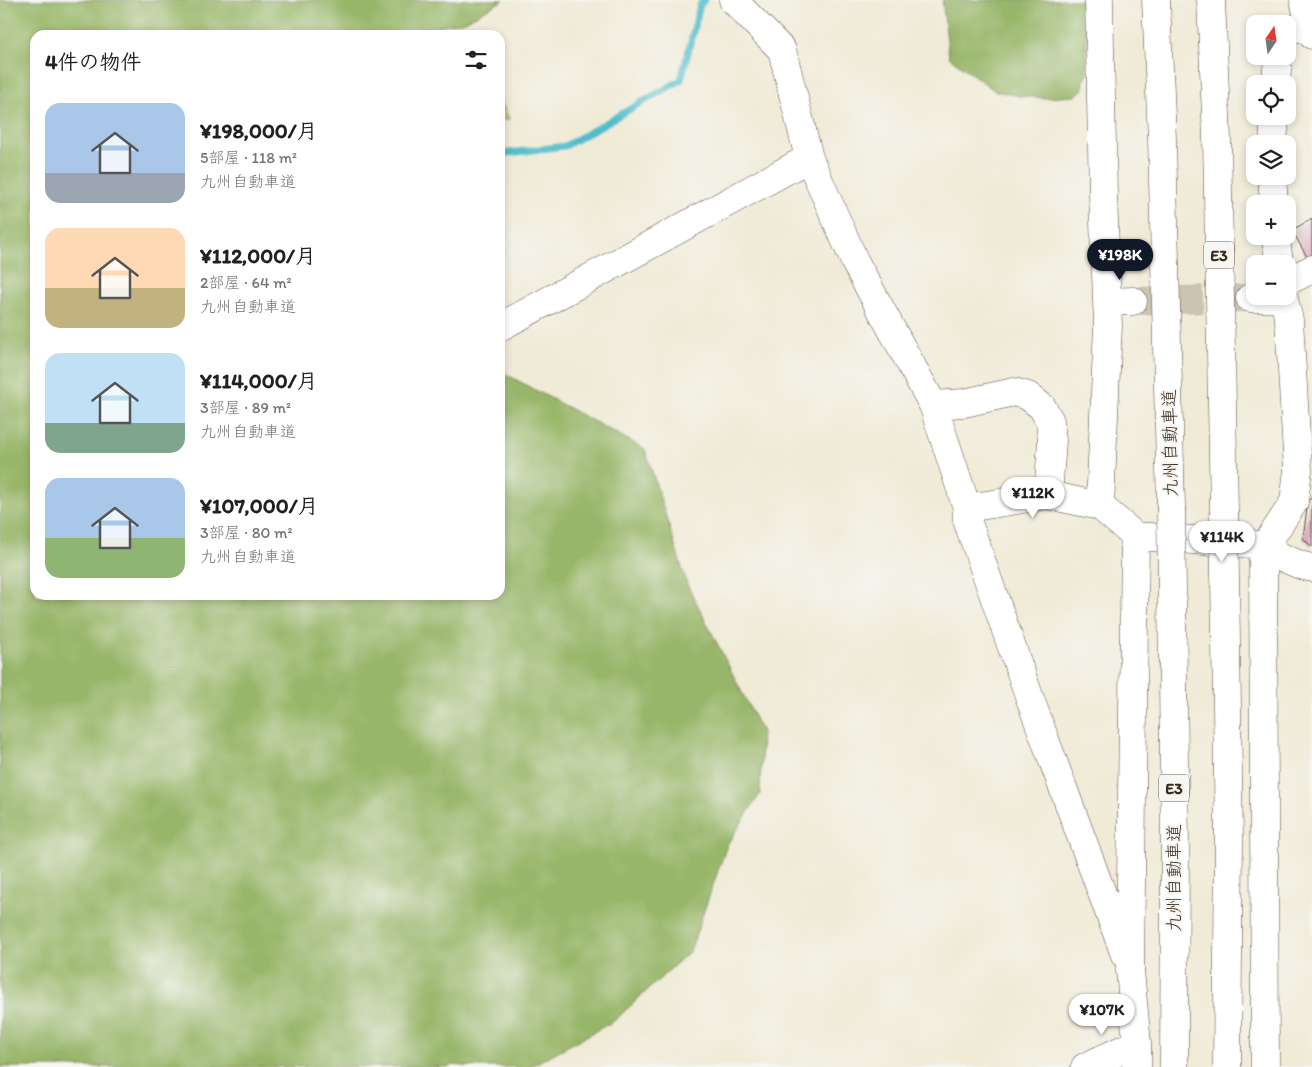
<!DOCTYPE html>
<html lang="ja">
<meta charset="utf-8">
<style>
body{margin:0;font-family:Itim,"Klee One",sans-serif;background:#f2f2f2;color:#202124;height:100vh;display:flex;flex-direction:column;font-size:19px;white-space:nowrap}
*{box-sizing:border-box;margin:0}
p{font-size:16px;color:#757577}
.icon{flex:none;width:28px;height:28px;fill:none;stroke:currentColor;stroke-width:2;stroke-linecap:round;stroke-linejoin:round}
.map{position:relative;flex:1;overflow:hidden}
.details{position:absolute;left:30px;top:30px;width:475px;height:570px;display:flex;flex-direction:column;background:#fff;border-radius:15px;box-shadow:0 2px 8px #0003}
.details>*{flex:none}
.needle{width:32px;rotate:13deg}
.tools{position:absolute;left:1246px;top:15px;display:grid;gap:10px}
.tools a{display:grid;place-items:center;width:50px;height:50px;border-radius:10px;background:#fff;box-shadow:0 2px 8px #0003;font-size:25px}
.price{position:absolute;translate:-50% -42px;padding:0 11px;border-radius:18px;background:#fff;color:#222;font-size:16px;line-height:32px;filter:drop-shadow(0 1px 2px #0008)}
.price::after{content:'';position:absolute;left:50%;top:30px;width:15px;height:11px;margin-left:-8px;background:inherit;clip-path:polygon(0 0,100% 0,50% 100%)}
.price.current{background:#111827;color:#fff}
ul{padding:0;list-style:none}
li{display:flex;align-items:center;gap:15px;height:125px;padding:0 15px}
li span{display:grid;place-items:center;flex:none;width:140px;height:100px;border-radius:15px;color:#555}
li>.icon{margin-inline-start:auto}
span .icon{width:60px;height:60px;fill:#fffc;stroke-width:1}
li b{font-size:21px}
h2{display:flex;justify-content:space-between;align-items:center;height:60px;padding:0 15px;font-size:21px}
.map>svg:first-child{display:block}
</style>
<div class="map">
<svg width="1312" height="1067" viewBox="0 0 1312 1067">
<rect width="100%" height="100%" fill="#f6f6f2"/>
<filter id="ink" filterUnits="userSpaceOnUse"><feTurbulence type="fractalNoise" baseFrequency=".02" numOctaves="2"/><feDisplacementMap in="SourceGraphic" scale="10" xChannelSelector="R" yChannelSelector="G"/><feConvolveMatrix kernelMatrix="1 2 1 2 8 2 1 2 1" color-interpolation-filters="sRGB"/></filter>
<filter id="wash" filterUnits="userSpaceOnUse"><feTurbulence type="fractalNoise" baseFrequency=".0096" numOctaves="4" result="noise"/><feDisplacementMap in="SourceGraphic" scale="20" xChannelSelector="R" yChannelSelector="G"/><feGaussianBlur stdDeviation="1.12" result="paint"/><feColorMatrix in="noise" values="0 0 0 0 0 0 0 0 0 0 0 0 0 0 0 0 0 1.4 0 .05"/><feComposite in="paint" operator="in"/></filter>
<g filter="url(#wash)">
<rect width="100%" height="100%" fill="#f0ebd7"/>
<!-- green -->
<path fill="#c0d579" stroke="#7e804c" d="M500 99 509 119 500 121Z"/>
<!-- forest -->
<path fill="#98b669" stroke="#6a7044" d="M0 0H504L465 21 392 35H35V595H500V371L645 449 687 584 762 732 760 794 727 845 690 951 614 1021 529 1067H476L453 1065 451 1067H0Z
M942 0H1086L1087 71 1082 90 1075 96 1044 98 1020 96 995 91 949 57Z"/>
<g fill="none" stroke-linecap="round" stroke-linejoin="round">
<!-- stream -->
<path stroke="#51bdcb" stroke-width="7" d="M500 154 565 146 681 80 700 5 704 0"/>
</g>
<g id="blocks">
<!-- building -->
<path fill="#d39eb3" d="M1312 219V257L1308 259 1292 230Z
M1312 497V547L1303 538 1308 501Z"/>
</g>
</g>
<g filter="url(#ink)">
<use href="#blocks" fill-opacity="0" stroke="#56473a" stroke-width="1"/>
<g fill="none" stroke-linecap="round" stroke-linejoin="round">
<!-- minor-tunnel -->
<path stroke="#ccc4b2" stroke-width="28" stroke-dasharray="28 14" stroke-linecap="butt" d="M1133 301 1250 298"/>
<!-- minor casing -->
<g stroke="#56473a" stroke-width="29">
<path id="minor" d="M733 0 782 50 809 158 855 262 933 405 967 508V520L1033 707 1125 955
M1099 0 1103 195 1108 326 1100 506 1135 536 1130 971 1137 1043V1067
M1288 31 1309 24
M1276 84 1278 56
M1273 144 1275 116
M1272 176 1274 204
M1276 236 1279 264
M1288 281 1312 269
M1250 298H1284
M1107 302 1133 301
M500 327 809 158
M933 405 964 403 1014 392 1028 396 1042 407 1050 421 1052 441 1048 495
M967 508 1048 495 1100 506
M1135 536 1252 544 1300 565 1312 568
M1085 1067 1137 1043
M1265 1067 1263 549 1294 502 1298 470 1289 320 1283 296"/>
</g>
<!-- major casing -->
<g stroke="#56473a" stroke-width="29">
<path id="major" d="M1304 0 1312 35"/>
</g>
<!-- highway casing -->
<g stroke="#56473a" stroke-width="29">
<path id="highway" d="M1156 0 1162 139 1171 508
M1211 0 1217 139 1224 511"/>
</g>
<!-- minor -->
<use href="#minor" stroke="#fff" stroke-width="28"/>
<!-- major -->
<use href="#major" stroke="#fff" stroke-width="28"/>
<!-- highway -->
<use href="#highway" stroke="#fff" stroke-width="28"/>
<!-- highway-bridge casing -->
<g stroke="#56473a" stroke-width="29" stroke-linecap="butt">
<path id="highway-bridge" d="M1171 508 1175 850 1174 1067
M1224 511 1229 839 1227 1067"/>
</g>
<!-- highway-bridge -->
<use href="#highway-bridge" stroke="#fff" stroke-width="28"/>
</g>
</g>
<g text-anchor="middle" dominant-baseline="central" stroke-width="4" stroke-linejoin="round" paint-order="stroke">
<!-- shield labels -->
<g fill="#f6f6f2" stroke="#73675e" stroke-width="1">
<rect x="1204" y="241.5" width="30" height="27" rx="4"/>
<rect x="1159" y="774.5" width="30" height="27" rx="4"/>
</g>
<g font-size="16" font-weight="bold" fill="#3b2a1e">
<text x="1219" y="255">E3</text>
<text x="1174" y="788">E3</text>
</g>
<!-- street labels -->
<g font-size="18" fill="#3b2a1e" stroke="#f6f6f2">
<text transform="translate(1170 443) rotate(-91)">九州自動車道</text>
<text transform="translate(1174 878) rotate(-90)">九州自動車道</text>
</g>
</g>
</svg>
<div class="tools">
<a><svg class="needle" viewBox="-14 -14 28 28"><path d="M0-13l5 13h-10z" fill="#e53935"/><path d="M0 13l5-13h-10z" fill="#757577"/></svg></a>
<a><svg class="icon" aria-label="locate" viewBox="0 0 24 24"><circle cx="12" cy="12" r="6"/><path d="M12 2v4M12 18v4M2 12h4M18 12h4"/></svg></a>
<a><svg class="icon" aria-label="layers" viewBox="0 0 24 24"><path d="M12 4l9 5-9 5-9-5zM3 14l9 5 9-5"/></svg></a>
<a>+</a>
<a>−</a>
</div>
<b class="price current" style="left:1120px;top:281px">¥198K</b>
<b class="price" style="left:1033px;top:519px">¥112K</b>
<b class="price" style="left:1222px;top:563px">¥114K</b>
<b class="price" style="left:1102px;top:1036px">¥107K</b>
<section class="details">
<h2>4件の物件<svg class="icon" aria-label="filters" viewBox="0 0 24 24"><path d="M4 7h16M4 17h16"/><circle cx="9" cy="7" r="2"/><circle cx="15" cy="17" r="2"/></svg></h2>
<ul>
<li><span style="background:linear-gradient(#a9c7e8 70%,#9aa5b1 0)"><svg class="icon" aria-label="home" viewBox="0 0 24 24"><path d="M3 11l9-7 9 7M6 9v11h12V9"/></svg></span><div><b>¥198,000/月</b><p>5部屋 · 118 m²</p><p>九州自動車道</p></div></li>
<li><span style="background:linear-gradient(#ffd9b3 60%,#c2b280 0)"><svg class="icon" aria-label="home" viewBox="0 0 24 24"><path d="M3 11l9-7 9 7M6 9v11h12V9"/></svg></span><div><b>¥112,000/月</b><p>2部屋 · 64 m²</p><p>九州自動車道</p></div></li>
<li><span style="background:linear-gradient(#bfe0f5 70%,#7fa58c 0)"><svg class="icon" aria-label="home" viewBox="0 0 24 24"><path d="M3 11l9-7 9 7M6 9v11h12V9"/></svg></span><div><b>¥114,000/月</b><p>3部屋 · 89 m²</p><p>九州自動車道</p></div></li>
<li><span style="background:linear-gradient(#a9c7e8 60%,#8fb573 0)"><svg class="icon" aria-label="home" viewBox="0 0 24 24"><path d="M3 11l9-7 9 7M6 9v11h12V9"/></svg></span><div><b>¥107,000/月</b><p>3部屋 · 80 m²</p><p>九州自動車道</p></div></li>
</ul>
</section>
</div>
